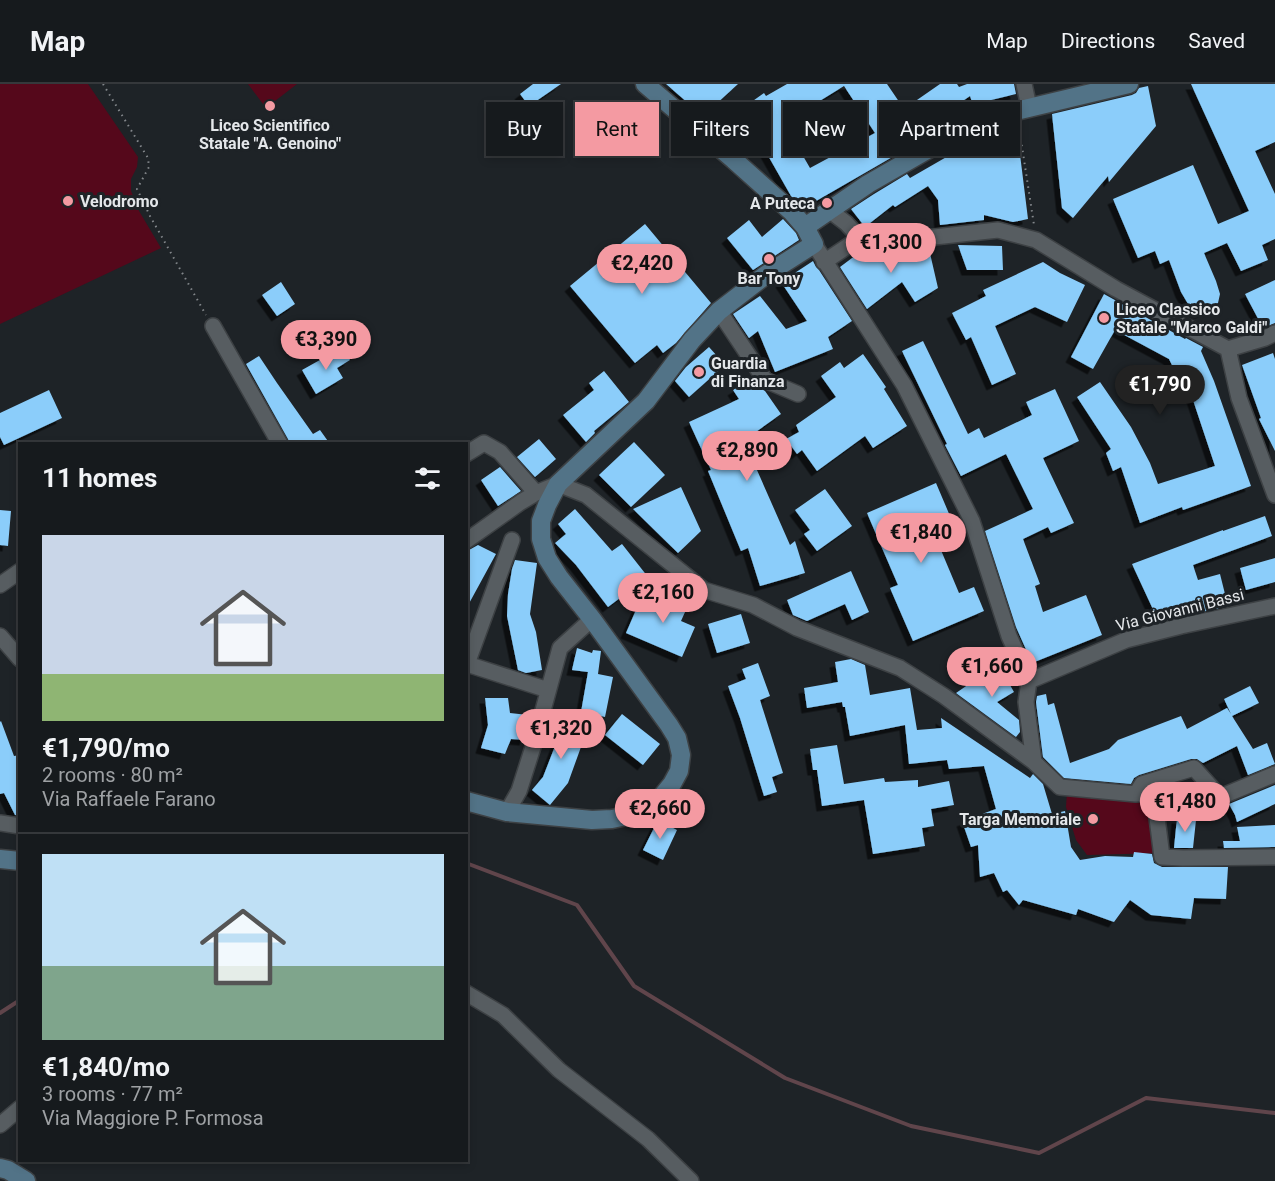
<!DOCTYPE html>
<meta charset="utf-8">
<style>
body{margin:0;font-family:Roboto,sans-serif;background:#1f2326;color:#f1f3f6;height:100vh;display:flex;flex-direction:column;font-size:22px;white-space:nowrap}
*{box-sizing:border-box;margin:0}
p{font-size:20px;color:#9ea1a4}
.icon{flex:none;width:33px;height:33px;fill:none;stroke:currentColor;stroke-width:2;stroke-linecap:round;stroke-linejoin:round}
.map{position:relative;flex:1;overflow:hidden}
.panel{position:absolute;left:18px;top:358px;width:450px;height:720px;display:flex;flex-direction:column;background:#161a1d;border-radius:0px;box-shadow:0 3px 9px #0003,0 0 0 2px #35383b}
.panel>*{flex:none}
.hud{position:absolute;left:486px;top:18px;width:570px;height:54px;display:flex;gap:12px}
.price{position:absolute;translate:-50% -51px;padding:0 14px;border-radius:21px;background:#f49aa2;color:#111;font-size:20px;line-height:39px;filter:drop-shadow(0 2px 3px #0008)}
.price::after{content:'';position:absolute;left:50%;top:36px;width:18px;height:14px;margin-left:-9px;background:inherit;clip-path:polygon(0 0,100% 0,50% 100%)}
.price.on{background:#222;color:#fff}
ul{padding:0;list-style:none}
li{display:grid;align-content:center;gap:12px;height:318px;padding:0 24px}
li+li{border-top:2px solid #35383b}
li span{display:grid;place-items:center;height:186px;border-radius:0px;color:#555}
li>.icon{margin-inline-start:auto}
span .icon{width:108px;height:108px;fill:#fffc;stroke-width:1}
li b{font-size:26px}
h2{display:flex;justify-content:space-between;align-items:center;height:72px;padding:0 24px;font-size:26px}
.pill{padding:0 21px;border-radius:0px;background:#161a1d;box-shadow:0 3px 9px #0003,0 0 0 2px #35383b;font-size:21px;line-height:54px}
.pill.on{background:#f49aa2;color:#111}
header{display:flex;align-items:center;gap:36px;box-sizing:border-box;height:84px;padding:0 30px;background:#161a1d;border-bottom:2px solid #35383b}
header strong{font-size:28px}
nav{display:flex;gap:33px;margin-inline-start:auto;font-size:21px}
.map>svg:first-child{display:block}
</style>
<header>
<strong>Map</strong>
<nav><a>Map</a><a>Directions</a><a>Saved</a></nav>
</header>
<div class="map">
<svg width="1275" height="1097" viewBox="0 0 1275 1097">
<defs>
<filter id="shadow"><feDropShadow dx="-5.5" dy="5.5" stdDeviation="0" flood-color="#0009"/></filter>
</defs>
<rect width="100%" height="100%" fill="#1e2327"/>
<!-- green -->
<path fill="#55081b" d="M0 0H88L138 73 137 83 131 95V107L139 127 161 164 0 240Z
M248 0H297L266 24Z
M1067 708 1145 709 1162 769 1087 771 1076 756 1066 723Z"/>
<g fill="none" stroke-linecap="round" stroke-linejoin="round">
<!-- stream -->
<path stroke="#60454b" stroke-width="4" d="M466 779 577 821 634 902 785 994 911 1042 1039 1069 1146 1014 1275 1029
M0 929 20 916"/>
</g>
<!-- building -->
<path fill="#8bcdfa" fill-rule="evenodd" filter="url(#shadow)" d="M533 0H561L529 22 520 10Z
M666 0H738L703 32Z
M787 0H887L904 25 940 0H957L959 3 967 0H1014L1016 10 987 17 988 22 975 27 970 12 922 45 927 53 804 124 791 112 758 54 740 67 732 60 719 41 764 9 766 12ZM844 2 875 49 810 84 784 39Z
M1191 0H1275V58L1255 67 1275 110V155L1262 161 1268 176 1241 187 1227 159 1204 169 1216 197 1220 210 1218 219 1211 226 1200 229 1191 225 1181 208 1169 176 1160 180 1155 167 1138 174 1113 115 1193 81 1218 140 1249 127Z
M1148 2 1156 42 1109 98 1108 92 1073 134 1062 124 1052 30 1132 11 1136 9 1139 4Z
M1016 38 1028 135 1013 138 984 131V136L940 141 938 116 928 102 895 123 893 121 865 143 851 125 874 110 907 90 910 94 969 60 968 55 972 53 993 50 992 44 1000 41Z
M783 135 796 149 799 156 753 186 727 154 749 136 762 153Z
M645 140 711 219 676 259 663 269 657 261 635 279 570 202Z
M958 161 1002 162 1003 186H967Z
M864 165 870 166 873 169 929 165 938 204 915 218 902 198 867 225 840 183Z
M813 177 816 183 819 186 852 237 828 253 833 265 775 288 758 247 749 254 733 230 760 212 786 245 807 237 781 198Z
M1043 178 1060 189 1085 201 1067 238 1035 223 995 242 1016 290 992 301 971 253 966 256 952 229 986 212 983 206Z
M1275 196V239L1263 244 1245 210Z
M281 198 295 220 277 232 262 211Z
M1104 210 1185 255 1186 254 1203 263 1201 267 1214 297 1251 402 1183 426 1182 423 1140 439 1121 383 1113 387 1106 369 1111 365 1077 313 1100 298 1131 343 1150 379 1158 400 1215 382 1191 310 1187 312 1169 275 1115 246 1093 285 1071 273Z
M923 257 968 350 979 344 984 354 1032 331 1026 318 1055 305 1079 357 1043 374 1074 439 1051 449 1048 443 1023 455 1040 500 1035 502 1043 528 1086 511 1102 551 1032 579 1016 543 985 447 1033 425 1006 370 961 392 945 361 947 360 902 267Z
M343 263 350 276 337 284 343 294 316 310 302 286Z
M709 263 725 281 689 313 675 297 686 283Z
M1273 269 1275 275V367L1259 335 1261 334 1242 281Z
M863 270 886 303 884 305 907 342 873 364 865 352 817 387 802 366 797 370 786 355 799 348 796 341 836 313 821 292 840 278 844 284Z
M259 272 277 299 313 350 320 346 330 360H290L288 355 246 280Z
M604 287 629 318 594 347 595 349 586 358 563 331 594 306 589 299Z
M752 294 757 302 765 307 781 330 746 355 755 376 753 377 790 461 795 457 805 489 760 502 748 464 741 467 708 387 711 386 689 338 739 315 733 306Z
M49 306 62 334 4 361 0 353V329Z
M539 355 556 375 535 393 517 373Z
M634 358 665 391 631 423 599 391Z
M500 383 521 407 498 422 481 396Z
M936 399 950 432 930 440 959 509 974 503 984 527 913 557 890 504 898 501 867 429Z
M681 403 701 447 678 469 633 425Z
M825 405 852 442 817 467 804 450 810 446 795 426Z
M575 425 612 467 622 460 648 493 608 523 576 481 555 459 566 450 558 440Z
M0 426 11 427 8 462 0 461Z
M1265 432 1272 452 1193 481 1198 496 1220 490 1228 522 1197 529 1195 520 1157 534 1132 480 1223 446V447Z
M478 461 496 470 466 525V471L469 466Z
M1275 474V498L1246 506 1240 484Z
M515 476 537 479 530 530 536 548 542 586 526 589 518 586 507 532 508 510 512 485Z
M851 487 869 528 852 536 845 520 807 537 793 531 787 516Z
M663 505 690 517 681 537 695 543 682 573 626 549 639 519 654 525Z
M741 530 750 559 717 569 708 540Z
M577 564 592 569 593 566 601 567 598 590 613 593 605 633 581 628 588 588 572 586Z
M851 575 865 581 870 611 910 604 917 646 942 644 941 634 1030 694 1033 690 1043 700 1052 730 1065 727 1071 763 1080 776 1105 772 1133 773 1134 768 1152 770 1154 779 1162 783H1228L1226 815 1194 814 1191 835 1151 831 1130 816 1114 838 1078 825 1076 831 1023 816 1019 821 1007 806 1003 808 994 789 980 793 978 761 971 763 962 737 996 725 984 682 949 685 947 676 909 680 905 641 850 652 845 623H843L842 618 807 624 804 604 838 598 835 578Z
M758 579 770 612 760 616 783 689 772 693 777 708 764 712 740 634 728 602 746 595 742 585Z
M998 580 1014 608 997 618 1019 636 1020 648 1016 653 956 609Z
M1250 602 1259 619 1232 632 1253 665 1267 659 1275 680 1248 691 1237 662 1203 679 1197 675H1191L1139 691 1134 694 1131 700 1064 694 1043 673 1036 618 1037 612 1046 610 1048 621 1054 619 1070 679 1109 665 1118 656 1181 632 1187 645 1227 624 1231 630 1224 615Z
M485 614H508L510 629 528 631V645L525 656 511 655 505 670 481 664 488 641Z
M622 630 660 660 643 681 605 651Z
M557 635H580L581 663 568 699 550 721 532 706 543 693 557 657Z
M1 637 14 672 20 671V732L15 731 4 709 0 710V638Z
M837 661 844 700 884 694 885 698 918 696V703L949 697 954 721 931 725 934 742 922 744 925 762 873 770 864 716 822 722 817 686H813L810 665Z
M1275 701V720L1237 738 1235 731 1229 720Z
M1177 734 1196 736 1193 764H1174Z
M658 736 677 746 663 776 643 766Z
M1275 741V763L1224 764 1223 757H1240L1237 743Z"/>
<g fill="none" stroke-linecap="round" stroke-linejoin="round">
<!-- street casing -->
<g stroke="#3d4144" stroke-width="18">
<path id="street" d="M1024 0 1029 23
M829 126 846 139 860 154 875 157 907 156 998 146 1036 156 1116 205 1228 265 1265 254 1275 249
M814 160 904 301 972 437 1009 552 1029 597 1026 618 1034 678
M824 178 860 154
M719 227 765 296 798 310
M213 242 280 360
M1228 265 1239 314 1275 411
M466 370 484 359 500 368 536 409
M512 456 467 580 548 606
M466 457 521 418 536 409 558 400 586 411 704 506 753 521 797 544 900 584 944 612 1034 678 1060 703 1136 710 1145 709 1155 718 1162 773 1183 774 1275 773
M0 501 20 487
M0 552 20 575
M1029 597 1126 556 1181 542 1275 522
M1136 710 1142 700 1194 684 1220 713 1275 690
M507 728 519 707 533 663 560 564 592 535
M0 739 20 742
M466 909 503 931 559 986 648 1055 691 1097
M0 1041 20 1024"/>
</g>
<!-- secondary casing -->
<g stroke="#3d4144" stroke-width="21">
<path id="secondary" d="M805 143 868 100 974 39 997 30 1016 27 1129 0
M466 717 507 728 592 736 612 735 646 728 659 716 672 700 679 687 681 671 677 654 669 641 592 535 559 493 547 474 541 455V437L547 421 558 400 646 317 692 256 719 227 767 190 814 160 805 143 792 128 734 76 645 0
M0 775 20 777
M0 1084 8 1086 26 1097"/>
</g>
<!-- path -->
<path stroke="#83878b" stroke-width="2" stroke-dasharray="1.5 4.5" stroke-linecap="butt" d="M103 0 148 74 149 83 137 105 150 132 206 231
M1019 43 1034 141"/>
<!-- street -->
<use href="#street" stroke="#575d61" stroke-width="15"/>
<!-- secondary -->
<use href="#secondary" stroke="#527387" stroke-width="18"/>
</g>
<!-- markers -->
<g fill="#f49aa2" stroke="#1e2327" stroke-width="2">
<circle cx="270" cy="22" r="6"/>
<circle cx="68" cy="117" r="6"/>
<circle cx="827" cy="119" r="6"/>
<circle cx="769" cy="175" r="6"/>
<circle cx="1104" cy="234" r="6"/>
<circle cx="699" cy="288" r="6"/>
<circle cx="1093" cy="735" r="6"/>
</g>
<g text-anchor="middle" dominant-baseline="central" stroke-width="6" stroke-linejoin="round" paint-order="stroke">
<!-- poi labels -->
<g font-size="16" font-weight="bold" fill="#e4e7ea" stroke="#1e2327" text-anchor="start">
<text x="270" y="41" text-anchor="middle">Liceo Scientifico<tspan x="270" dy="18">Statale "A. Genoino"</tspan></text>
<text x="80" y="117">Velodromo</text>
<text x="815" y="119" text-anchor="end">A Puteca</text>
<text x="769" y="194" text-anchor="middle">Bar Tony</text>
<text x="1116" y="225">Liceo Classico<tspan x="1116" dy="18">Statale "Marco Galdi"</tspan></text>
<text x="711" y="279">Guardia<tspan x="711" dy="18">di Finanza</tspan></text>
<text x="1081" y="735" text-anchor="end">Targa Memoriale</text>
</g>
<!-- street labels -->
<g font-size="16" fill="#e4e7ea" stroke="#1e2327">
<text transform="translate(1180 526) rotate(-14)">Via Giovanni Bassi</text>
</g>
</g>
</svg>
<b class="price" style="left:891px;top:190px">€1,300</b>
<b class="price" style="left:642px;top:211px">€2,420</b>
<b class="price" style="left:326px;top:287px">€3,390</b>
<b class="price on" style="left:1160px;top:332px">€1,790</b>
<b class="price" style="left:747px;top:398px">€2,890</b>
<b class="price" style="left:921px;top:480px">€1,840</b>
<b class="price" style="left:663px;top:540px">€2,160</b>
<b class="price" style="left:992px;top:614px">€1,660</b>
<b class="price" style="left:561px;top:676px">€1,320</b>
<b class="price" style="left:1185px;top:749px">€1,480</b>
<b class="price" style="left:660px;top:756px">€2,660</b>
<div class="hud">
<a class="pill">Buy</a>
<a class="pill on">Rent</a>
<a class="pill">Filters</a>
<a class="pill">New</a>
<a class="pill">Apartment</a>
</div>
<section class="panel">
<h2>11 homes<svg class="icon" aria-label="filters" viewBox="0 0 24 24"><path d="M4 7h16M4 17h16"/><circle cx="9" cy="7" r="2"/><circle cx="15" cy="17" r="2"/></svg></h2>
<ul>
<li><span style="background:linear-gradient(#c9d6e8 75%,#8fb573 0)"><svg class="icon" aria-label="home" viewBox="0 0 24 24"><path d="M3 11l9-7 9 7M6 9v11h12V9"/></svg></span><div><b>€1,790/mo</b><p>2 rooms · 80 m²</p><p>Via Raffaele Farano</p></div></li>
<li><span style="background:linear-gradient(#bfe0f5 60%,#7fa58c 0)"><svg class="icon" aria-label="home" viewBox="0 0 24 24"><path d="M3 11l9-7 9 7M6 9v11h12V9"/></svg></span><div><b>€1,840/mo</b><p>3 rooms · 77 m²</p><p>Via Maggiore P. Formosa</p></div></li>
</ul>
</section>
</div>
